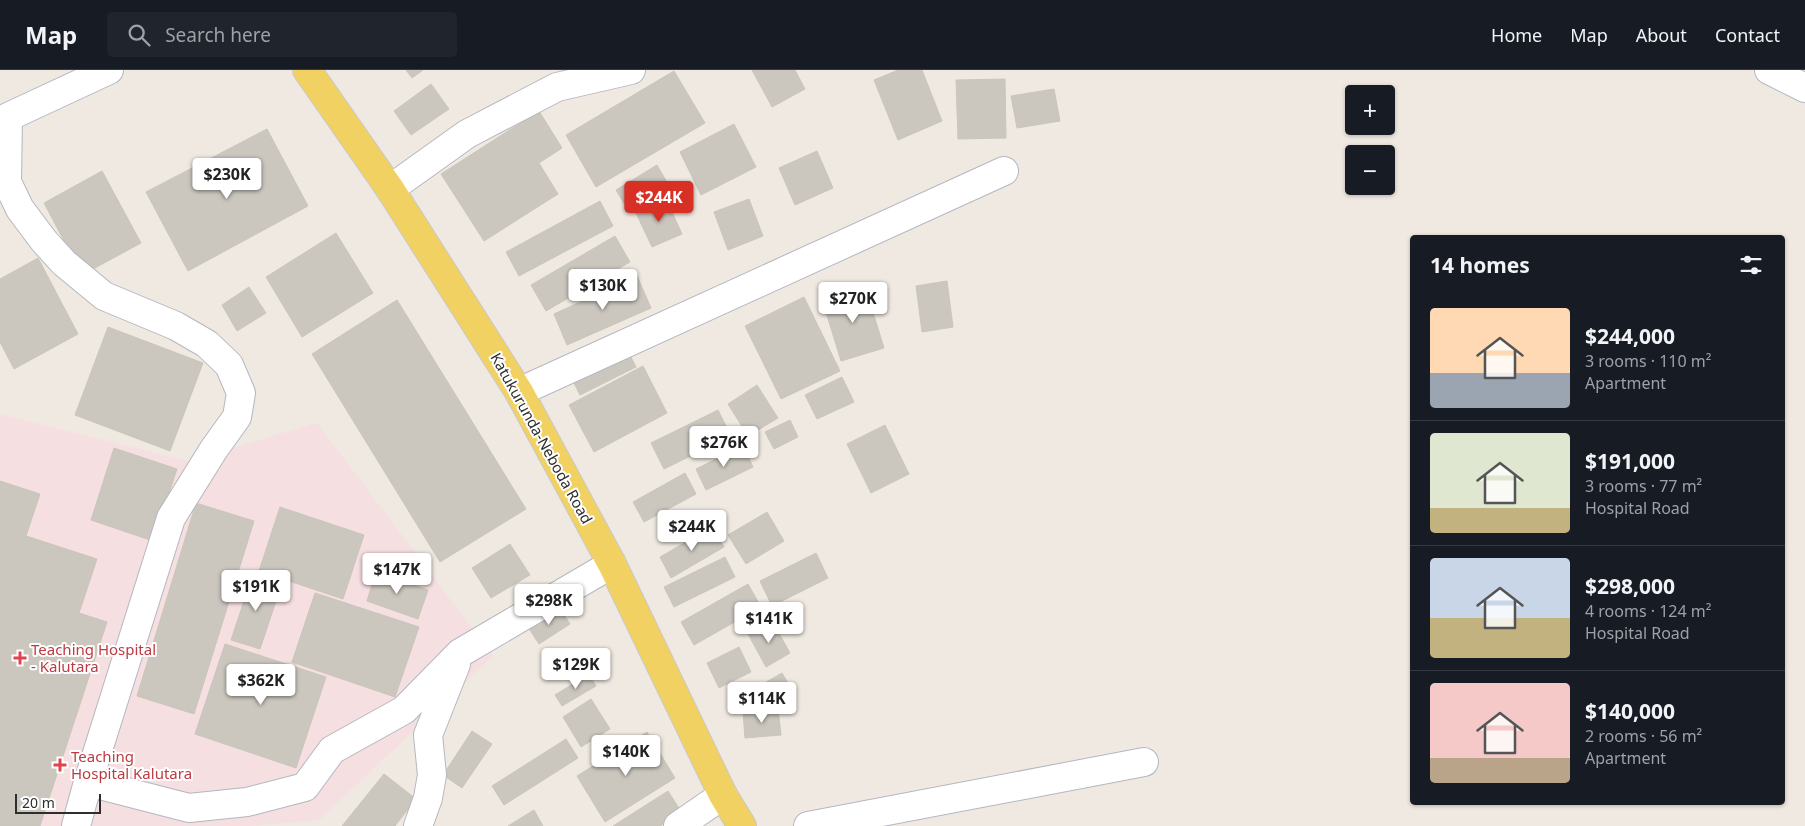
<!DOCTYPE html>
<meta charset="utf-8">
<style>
body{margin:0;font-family:"Noto Sans",sans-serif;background:#20242c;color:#f1f3f6;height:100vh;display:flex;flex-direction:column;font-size:19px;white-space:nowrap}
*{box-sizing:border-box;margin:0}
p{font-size:16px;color:#9ea1a6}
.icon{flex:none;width:28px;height:28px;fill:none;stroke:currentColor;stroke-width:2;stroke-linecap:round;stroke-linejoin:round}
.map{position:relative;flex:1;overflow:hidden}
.drawer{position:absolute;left:1410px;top:165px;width:375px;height:570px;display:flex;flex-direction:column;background:#171b24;border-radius:5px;box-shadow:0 1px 4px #0004}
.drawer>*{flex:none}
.buttons{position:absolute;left:1345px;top:15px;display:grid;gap:10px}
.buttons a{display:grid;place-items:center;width:50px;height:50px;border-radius:5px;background:#171b24;box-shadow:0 1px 4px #0004;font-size:25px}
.scale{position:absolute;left:15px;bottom:12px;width:86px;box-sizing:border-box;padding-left:5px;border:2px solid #2e2e2e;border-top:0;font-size:14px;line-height:18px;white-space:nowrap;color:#2e2e2e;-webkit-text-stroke:4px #fff;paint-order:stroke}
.price{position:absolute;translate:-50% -42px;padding:0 11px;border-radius:5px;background:#fff;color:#222;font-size:16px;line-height:32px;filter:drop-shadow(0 1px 2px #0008)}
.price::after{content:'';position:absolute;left:50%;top:30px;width:15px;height:11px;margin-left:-8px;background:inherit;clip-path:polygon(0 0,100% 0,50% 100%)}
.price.active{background:#d93025;color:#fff}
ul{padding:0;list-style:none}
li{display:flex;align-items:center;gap:15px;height:125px;padding:0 20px}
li+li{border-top:1px solid #363941}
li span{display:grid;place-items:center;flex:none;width:140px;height:100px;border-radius:5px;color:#555}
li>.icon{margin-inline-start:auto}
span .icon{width:60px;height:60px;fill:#fffc;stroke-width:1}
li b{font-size:21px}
h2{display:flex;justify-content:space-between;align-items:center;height:60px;padding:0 20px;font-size:21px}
header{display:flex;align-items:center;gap:30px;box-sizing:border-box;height:70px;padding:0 25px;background:#171b24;border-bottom:1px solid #363941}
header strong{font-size:24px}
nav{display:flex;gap:28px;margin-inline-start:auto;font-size:18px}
.search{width:350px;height:45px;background:#20242c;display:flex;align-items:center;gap:12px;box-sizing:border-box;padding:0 18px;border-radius:5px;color:#9ea1a6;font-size:19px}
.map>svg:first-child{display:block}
</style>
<header>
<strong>Map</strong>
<div class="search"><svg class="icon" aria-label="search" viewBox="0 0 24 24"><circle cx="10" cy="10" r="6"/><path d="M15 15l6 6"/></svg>Search here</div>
<nav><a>Home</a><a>Map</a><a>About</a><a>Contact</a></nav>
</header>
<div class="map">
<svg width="1805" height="756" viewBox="0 0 1805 756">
<rect width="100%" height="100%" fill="#efe9e1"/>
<!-- medical -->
<path fill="#f5dfe0" d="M0 344 188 391 317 353 493 586 319 750 250 756H0Z"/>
<!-- building -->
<path fill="#cbc7bf" stroke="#cbc5ba" d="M406 0H423L412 8Z
M752 0H795L805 19 772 37Z
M898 0H922L942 51 898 70 874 10Z
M674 1 705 53 596 117 566 65Z
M1005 9 1006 68 958 69 956 10Z
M431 14 449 39 411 65 394 41Z
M1054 19 1060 51 1017 58 1011 26Z
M539 41 562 78 539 93 558 124 484 171 441 104Z
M734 54 756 97 701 125 680 82Z
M267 59 308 136 188 201 146 122Z
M817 81 833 118 795 135 779 98Z
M657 95 669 116 628 140 616 120Z
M102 101 141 173 82 205 44 133Z
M666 129 682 164 652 177 636 143Z
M749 129 763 166 728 180 714 142Z
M600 131 613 156 519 206 506 182Z
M336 163 373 223 302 267 266 207Z
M615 166 630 192 546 241 531 215Z
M38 188 78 264 14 299 0 272V209Z
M637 206 651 238 567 275 554 244Z
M947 211 953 257 922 262 916 216Z
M865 216 884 278 841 291 822 229Z
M249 217 266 243 237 261 222 235Z
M804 227 840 301 781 329 745 256Z
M397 230 526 439 440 492 312 284Z
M108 257 203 293 170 381 75 345Z
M628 281 636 297 580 325 572 309Z
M643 296 667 343 594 382 569 335Z
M842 307 854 332 817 349 805 325Z
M757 315 778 348 748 366 728 334Z
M718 340 731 366 664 399 651 373Z
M790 350 798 367 774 379 765 362Z
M885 355 909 404 871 423 847 374Z
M743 376 753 397 706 420 696 399Z
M114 378 177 399 153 471 91 450Z
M685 403 696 424 644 452 633 432Z
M0 411 40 424 26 466 97 489 79 543 107 552 40 756H0Z
M196 433 254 451 194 644 137 626Z
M280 437 364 465 343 529 259 501Z
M767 442 784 471 746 494 728 465Z
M712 457 724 477 671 508 660 487Z
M510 474 530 505 491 528 472 498Z
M816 483 828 508 772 536 760 511Z
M725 487 735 507 674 537 664 517Z
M376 502 428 520 418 549 367 531Z
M253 504 282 513 260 579 231 570Z
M748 514 761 537 694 575 681 552Z
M315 523 419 557 395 627 292 592Z
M559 537 570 554 539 574 528 557Z
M772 551 790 583 766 597 748 564Z
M225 574 326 607 296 698 195 664Z
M739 577 751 602 719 618 707 593Z
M782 603 791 618 763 634 754 619Z
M589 604 596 616 562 636 555 625Z
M591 629 610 659 581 677 563 647Z
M778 639 781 665 745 668 743 642Z
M472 661 492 674 462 718 443 705Z
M647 662 675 708 605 752 577 706Z
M566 669 578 688 504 735 492 716Z
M384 704 416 729 395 756H342Z
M668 721 682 743 660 756H613Z
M534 740 543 756H508Z"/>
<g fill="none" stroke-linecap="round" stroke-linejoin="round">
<!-- minor casing -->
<g stroke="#b4b7c1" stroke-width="30">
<path id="minor" d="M1769 0 1805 18
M8 47 7 112 20 139 44 171 64 193 104 226 176 256 207 274 229 295 241 323 237 347 214 379 171 448 88 712 76 756
M0 53 8 47 109 0
M390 119 467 64 557 17 631 0
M519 322 1004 101
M88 712 189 738 247 732 305 717 332 680 404 640 460 583 612 494
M418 756 428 728 432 705 428 665 456 594
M678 756 723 725
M808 756 1144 692"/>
</g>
<!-- major casing -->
<g stroke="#c9c9c9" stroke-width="30">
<path id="major" d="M307 0 390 119 519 322 612 494 723 725 742 756"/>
</g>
<!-- minor -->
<use href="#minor" stroke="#fff" stroke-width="28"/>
<!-- major -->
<use href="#major" stroke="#f2d163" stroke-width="28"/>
</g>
<!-- markers -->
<g fill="#e0444e" stroke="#fff" stroke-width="2">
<path d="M17.5 580.5h5v5h5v5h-5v5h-5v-5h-5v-5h5z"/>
<path d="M57.5 687.5h5v5h5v5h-5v5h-5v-5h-5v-5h5z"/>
</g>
<g text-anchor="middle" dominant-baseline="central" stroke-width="4" stroke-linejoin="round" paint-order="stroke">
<!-- street labels -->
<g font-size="15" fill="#2e2e2e" stroke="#fff">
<text transform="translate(542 368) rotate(61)">Katukurunda-Neboda Road</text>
</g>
<!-- health labels -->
<g font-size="15" fill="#be3a42" stroke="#fff" text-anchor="start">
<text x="31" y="579">Teaching Hospital<tspan x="31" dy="17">- Kalutara</tspan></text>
<text x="71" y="686">Teaching<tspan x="71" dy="17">Hospital Kalutara</tspan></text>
</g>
</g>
</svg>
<div class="buttons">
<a>+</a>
<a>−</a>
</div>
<div class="scale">20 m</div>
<b class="price" style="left:227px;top:130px">$230K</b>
<b class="price active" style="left:659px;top:153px">$244K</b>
<b class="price" style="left:603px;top:241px">$130K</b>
<b class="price" style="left:853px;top:254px">$270K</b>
<b class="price" style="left:724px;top:398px">$276K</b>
<b class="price" style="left:692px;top:482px">$244K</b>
<b class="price" style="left:397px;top:525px">$147K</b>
<b class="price" style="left:256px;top:542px">$191K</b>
<b class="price" style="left:549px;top:556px">$298K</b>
<b class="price" style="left:769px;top:574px">$141K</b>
<b class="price" style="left:576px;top:620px">$129K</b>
<b class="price" style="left:261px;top:636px">$362K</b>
<b class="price" style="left:762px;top:654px">$114K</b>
<b class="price" style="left:626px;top:707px">$140K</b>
<section class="drawer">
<h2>14 homes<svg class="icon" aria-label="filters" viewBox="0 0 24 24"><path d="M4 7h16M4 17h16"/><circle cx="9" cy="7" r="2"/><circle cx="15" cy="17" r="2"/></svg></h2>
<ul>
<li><span style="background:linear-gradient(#ffd9b3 65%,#9aa5b1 0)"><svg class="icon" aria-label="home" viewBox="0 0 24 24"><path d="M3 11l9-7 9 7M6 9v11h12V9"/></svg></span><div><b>$244,000</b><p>3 rooms · 110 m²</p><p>Apartment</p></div></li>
<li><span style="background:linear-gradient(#dfe7d0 75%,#c2b280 0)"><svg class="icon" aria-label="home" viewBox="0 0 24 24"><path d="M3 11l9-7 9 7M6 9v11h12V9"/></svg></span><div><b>$191,000</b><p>3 rooms · 77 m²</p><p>Hospital Road</p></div></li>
<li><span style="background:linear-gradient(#c9d6e8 60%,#c2b280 0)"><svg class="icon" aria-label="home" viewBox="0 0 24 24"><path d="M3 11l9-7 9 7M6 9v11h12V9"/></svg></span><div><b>$298,000</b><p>4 rooms · 124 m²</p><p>Hospital Road</p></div></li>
<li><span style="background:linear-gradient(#f6c9c9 75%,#b9a48a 0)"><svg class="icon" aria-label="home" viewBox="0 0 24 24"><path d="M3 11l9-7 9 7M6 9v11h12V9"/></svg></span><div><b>$140,000</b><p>2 rooms · 56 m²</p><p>Apartment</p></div></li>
</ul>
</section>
</div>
